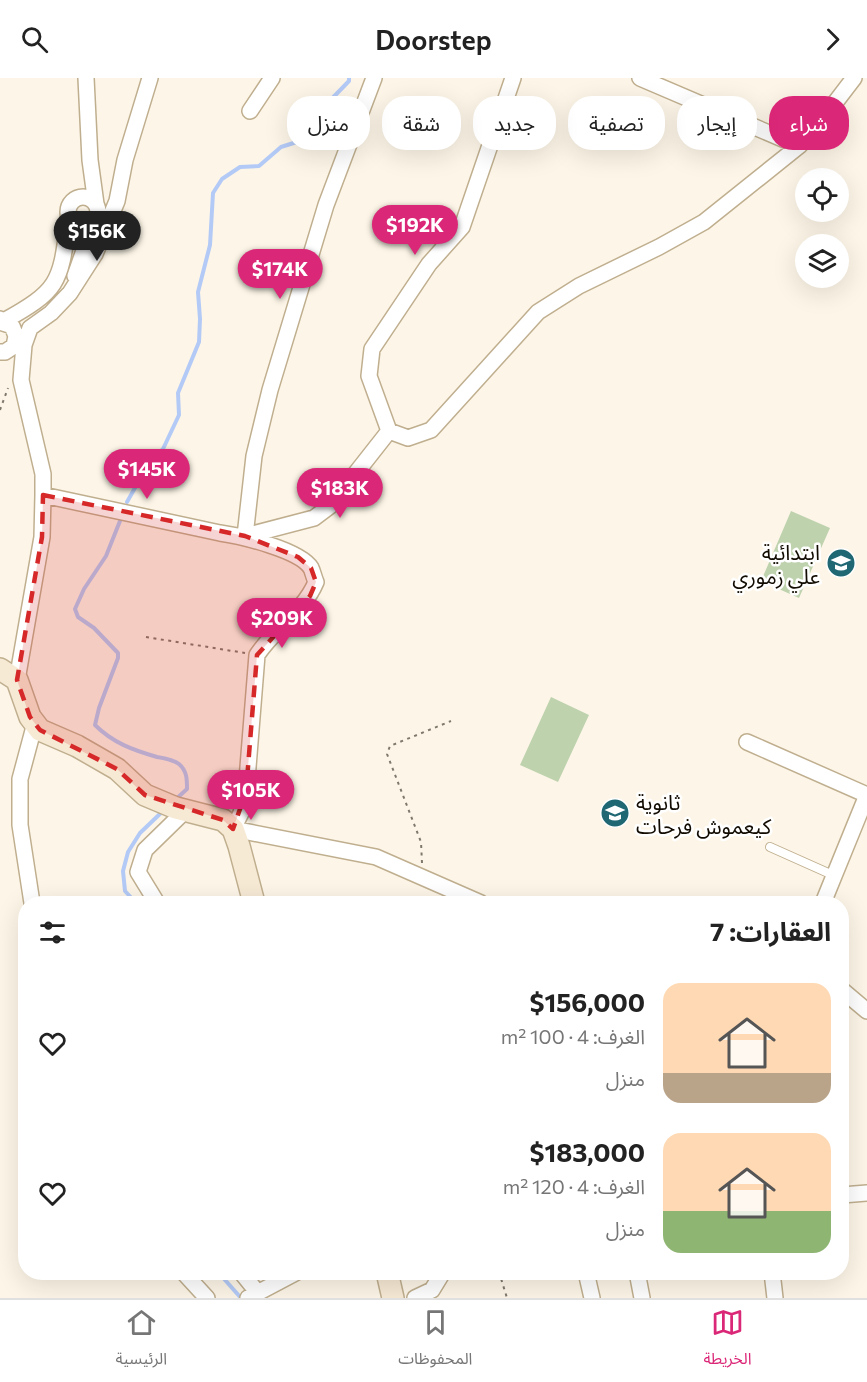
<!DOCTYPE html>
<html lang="ar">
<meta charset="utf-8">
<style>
body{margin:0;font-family:Commissioner,"Noto Sans Arabic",sans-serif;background:#f6f6f6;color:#222;direction:rtl;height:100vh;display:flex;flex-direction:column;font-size:22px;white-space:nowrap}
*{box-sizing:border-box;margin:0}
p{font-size:20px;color:#767676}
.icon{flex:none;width:33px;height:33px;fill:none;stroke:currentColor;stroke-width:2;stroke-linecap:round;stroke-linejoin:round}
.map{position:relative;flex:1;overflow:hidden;direction:ltr}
.panel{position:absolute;left:18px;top:818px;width:831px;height:384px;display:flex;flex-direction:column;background:#fff;border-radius:24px;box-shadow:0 6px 24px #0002;direction:rtl}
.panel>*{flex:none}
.guide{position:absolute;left:18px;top:18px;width:831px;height:54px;direction:rtl;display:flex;gap:12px}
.controls{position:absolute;left:795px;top:90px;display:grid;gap:12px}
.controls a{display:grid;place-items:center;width:54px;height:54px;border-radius:50%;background:#fff;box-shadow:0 6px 24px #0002;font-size:30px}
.price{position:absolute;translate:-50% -51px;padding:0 14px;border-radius:21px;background:#db2777;color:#fff;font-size:20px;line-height:39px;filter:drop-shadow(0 2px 3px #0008)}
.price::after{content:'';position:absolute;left:50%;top:36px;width:18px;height:14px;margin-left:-9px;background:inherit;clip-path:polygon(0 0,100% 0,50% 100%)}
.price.current{background:#222;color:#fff}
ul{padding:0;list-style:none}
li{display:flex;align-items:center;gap:18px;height:150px;padding:0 18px}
li span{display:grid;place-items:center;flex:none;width:168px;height:120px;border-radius:18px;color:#555}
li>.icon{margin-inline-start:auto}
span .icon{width:72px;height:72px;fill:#fffc;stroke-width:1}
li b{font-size:26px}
h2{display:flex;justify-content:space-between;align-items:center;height:72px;padding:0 18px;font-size:26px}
.chip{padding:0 21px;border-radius:24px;background:#fff;box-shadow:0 6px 24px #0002;font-size:21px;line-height:54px}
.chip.current{background:#db2777;color:#fff}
header{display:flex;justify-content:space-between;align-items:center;height:78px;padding:0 18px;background:#fff;font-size:27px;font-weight:600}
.menu{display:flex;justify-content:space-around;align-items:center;height:84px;border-top:2px solid #e0e0e0;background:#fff;font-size:16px;color:#767676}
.menu a{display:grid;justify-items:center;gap:3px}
.menu .current{color:#db2777}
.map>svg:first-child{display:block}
</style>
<header><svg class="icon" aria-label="forward" viewBox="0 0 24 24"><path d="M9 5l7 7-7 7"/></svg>Doorstep<svg class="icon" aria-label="search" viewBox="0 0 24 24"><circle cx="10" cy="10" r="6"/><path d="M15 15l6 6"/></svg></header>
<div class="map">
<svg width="867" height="1220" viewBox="0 0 867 1220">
<rect width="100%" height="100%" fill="#fdf6e8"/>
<!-- green -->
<path fill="#bfd2ae" d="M791 433 830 450 799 520 761 503Z
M551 619 589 637 558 704 520 687Z"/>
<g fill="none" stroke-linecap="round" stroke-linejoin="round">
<!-- stream -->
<path stroke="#b4caf6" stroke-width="4" d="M127 424 149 385 163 371 179 337 178 315 199 264 200 241 198 214 210 167 213 115 222 101 240 89 259 88 281 69 300 63 316 37 349 3V0
M120 443 106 478 84 511 75 531 78 539 94 550 118 575V580L99 630 95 647C113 665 133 672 157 679 163 680 174 682 179 686 187 693 187 701 187 711L175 722
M136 825 125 813 123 793 128 774 140 755 163 733
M218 1194 241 1220"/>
<!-- service casing -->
<g stroke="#c0af8f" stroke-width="10">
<path id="service" d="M770 769 835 798"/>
</g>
<!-- minor casing -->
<g stroke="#c0af8f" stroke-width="18">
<path id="minor" d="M86 0 90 82 96 126
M640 0 799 68
M250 33 272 0
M68 134a15 15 0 1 1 30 0a15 15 0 1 1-30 0Z
M75 198 94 144 96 145
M0 241 2 244C62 211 60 204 69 139
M0 244 12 248 16 258 14 268 5 274H0
M389 353 408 360 431 352 538 234 579 208 659 169 704 144 799 68 815 51 854 0
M389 353 369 298 372 271 429 186 462 149 513 0
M43 417 220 455C241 458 300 472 311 490 313 494 314 500 316 504 304 533 274 551 257 577L246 714 241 735 233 751 376 779 481 825
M245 458 254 378 270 312 326 127 374 0
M245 458 314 440 330 428 389 353
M17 602 42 459 43 417V396L21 302 24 267 30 250 51 235 70 215 95 176 117 123 125 82 150 0
M747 664 867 717
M32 825 20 747V701L35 645
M157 825 138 794 145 772 186 732
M823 825 867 717
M842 912 867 933
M842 1117 867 1115
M183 1194 207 1220
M241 1194 258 1215
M586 1194 592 1220
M637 1194 642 1220
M772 1194 775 1220
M248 1220 297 1194
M415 1220 432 1212 443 1194"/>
</g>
<!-- secondary casing -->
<g stroke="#c0af8f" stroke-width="24">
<path id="secondary" d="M0 591 17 602 30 639 40 652 77 668 117 691 145 717 176 730 223 742 233 751 239 768 254 825
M387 1194 393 1220"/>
</g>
<!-- path -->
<path stroke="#7f786d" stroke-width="2" stroke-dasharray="3 4.5" stroke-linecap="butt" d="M0 332 8 310
M146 559 245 575
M422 785 421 764 387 676 390 668 451 643
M499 1194 507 1220"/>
<!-- service -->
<use href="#service" stroke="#fff" stroke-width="8"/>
<!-- minor -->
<use href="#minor" stroke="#fff" stroke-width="15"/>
<!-- secondary -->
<use href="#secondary" stroke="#f7ead5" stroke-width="21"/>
</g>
<!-- marked area -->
<path fill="#d62828" fill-opacity="0.2" stroke="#d62828" stroke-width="4.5" stroke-dasharray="12 8" stroke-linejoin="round" d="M43 417 245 458 298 479 311 490 316 504 310 518 257 577 246 714 233 751 223 742 145 717 117 691 40 652 30 639 17 602 42 459Z"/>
<!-- icons -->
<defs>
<g id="school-disc" transform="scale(1.5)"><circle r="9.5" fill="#1e6773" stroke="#fff"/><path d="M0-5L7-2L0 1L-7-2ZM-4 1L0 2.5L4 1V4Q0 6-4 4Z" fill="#fff"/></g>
</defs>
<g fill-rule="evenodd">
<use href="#school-disc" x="841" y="485"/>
<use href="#school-disc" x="615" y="735"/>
</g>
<g text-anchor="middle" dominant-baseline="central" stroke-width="5" stroke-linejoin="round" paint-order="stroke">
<!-- poi labels -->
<g font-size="21" fill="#110b02" stroke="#fff" text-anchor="end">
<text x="820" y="473">ابتدائية<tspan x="820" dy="24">علي زموري</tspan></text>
<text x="636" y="723" text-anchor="start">ثانوية<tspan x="636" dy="24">كيعموش فرحات</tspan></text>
</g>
</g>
</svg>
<div class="controls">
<a><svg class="icon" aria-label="locate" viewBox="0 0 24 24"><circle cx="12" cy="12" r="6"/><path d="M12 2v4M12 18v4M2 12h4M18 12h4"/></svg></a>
<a><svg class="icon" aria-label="layers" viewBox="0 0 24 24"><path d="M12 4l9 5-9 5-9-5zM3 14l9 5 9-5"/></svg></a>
</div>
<b class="price" style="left:415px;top:178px">$192K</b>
<b class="price current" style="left:97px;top:184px">$156K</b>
<b class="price" style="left:280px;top:222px">$174K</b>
<b class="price" style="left:147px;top:422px">$145K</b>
<b class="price" style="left:340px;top:441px">$183K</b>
<b class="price" style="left:282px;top:571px">$209K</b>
<b class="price" style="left:251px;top:743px">$105K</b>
<div class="guide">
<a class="chip current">شراء</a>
<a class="chip">إيجار</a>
<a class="chip">تصفية</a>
<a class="chip">جديد</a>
<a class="chip">شقة</a>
<a class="chip">منزل</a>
</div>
<section class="panel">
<h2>العقارات: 7<svg class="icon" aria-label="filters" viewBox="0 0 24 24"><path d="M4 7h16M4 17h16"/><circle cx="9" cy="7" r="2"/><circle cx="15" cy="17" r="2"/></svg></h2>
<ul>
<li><span style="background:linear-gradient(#ffd9b3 75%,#b9a48a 0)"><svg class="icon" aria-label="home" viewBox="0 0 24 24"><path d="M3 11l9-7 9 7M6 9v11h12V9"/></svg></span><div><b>$156,000</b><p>الغرف: 4 · 100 m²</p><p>منزل</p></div><svg class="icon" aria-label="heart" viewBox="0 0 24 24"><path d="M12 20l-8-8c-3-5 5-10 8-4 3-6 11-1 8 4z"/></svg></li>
<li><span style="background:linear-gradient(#ffd9b3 65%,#8fb573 0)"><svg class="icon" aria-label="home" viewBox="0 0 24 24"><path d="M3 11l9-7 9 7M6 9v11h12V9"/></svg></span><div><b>$183,000</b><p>الغرف: 4 · 120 m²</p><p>منزل</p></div><svg class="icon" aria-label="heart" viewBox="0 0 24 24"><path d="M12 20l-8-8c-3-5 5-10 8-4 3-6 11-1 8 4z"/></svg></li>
</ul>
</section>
</div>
<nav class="menu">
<a class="current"><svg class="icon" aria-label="map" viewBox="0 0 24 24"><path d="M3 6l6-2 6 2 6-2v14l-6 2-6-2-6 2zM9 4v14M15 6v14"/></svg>الخريطة</a>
<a><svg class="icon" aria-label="saved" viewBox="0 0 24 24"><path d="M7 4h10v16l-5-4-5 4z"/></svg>المحفوظات</a>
<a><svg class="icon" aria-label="home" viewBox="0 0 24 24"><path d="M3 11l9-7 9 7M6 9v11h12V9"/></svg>الرئيسية</a>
</nav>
